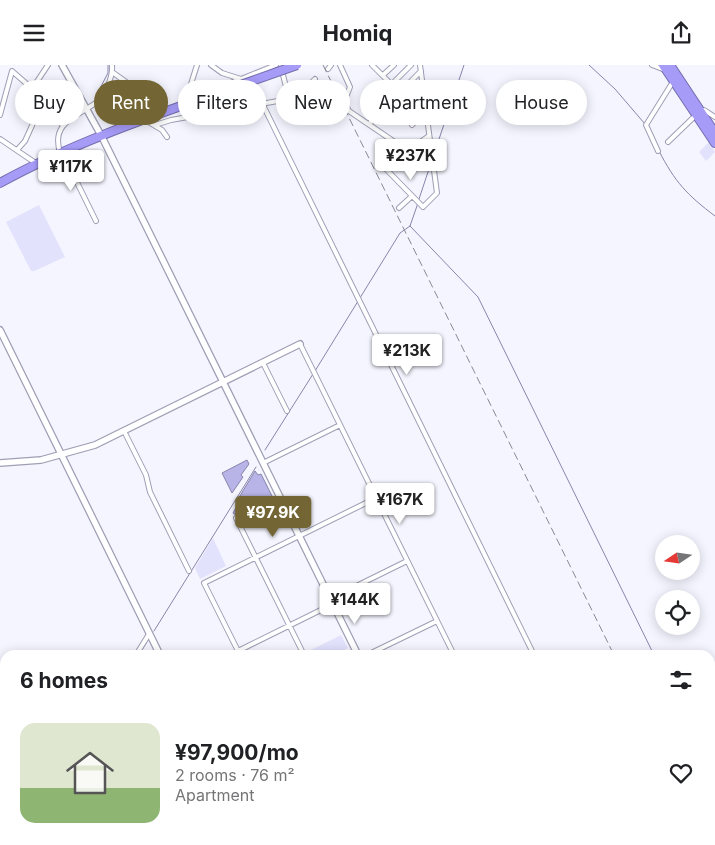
<!DOCTYPE html>
<meta charset="utf-8">
<style>
body{margin:0;font-family:Inter,sans-serif;background:#f2f2f2;color:#202124;height:100vh;display:flex;flex-direction:column;font-size:19px;white-space:nowrap}
*{box-sizing:border-box;margin:0}
p{font-size:16px;color:#757577}
.icon{flex:none;width:28px;height:28px;fill:none;stroke:currentColor;stroke-width:2;stroke-linecap:round;stroke-linejoin:round}
.map{position:relative;flex:1;overflow:hidden}
.details{position:absolute;left:0px;top:585px;width:715px;height:195px;display:flex;flex-direction:column;background:#fff;border-radius:15px 15px 0 0;box-shadow:0 2px 12px #0003}
.details>*{flex:none}
.top-card{position:absolute;left:15px;top:15px;width:685px;height:45px;display:flex;gap:10px}
.needle{width:32px;rotate:257deg}
.controls{position:absolute;left:655px;top:470px;display:grid;gap:10px}
.controls a{display:grid;place-items:center;width:45px;height:45px;border-radius:50%;background:#fff;box-shadow:0 2px 12px #0003;font-size:25px}
.price{position:absolute;translate:-50% -42px;padding:0 11px;border-radius:5px;background:#fff;color:#222;font-size:16px;line-height:32px;filter:drop-shadow(0 1px 2px #0008)}
.price::after{content:'';position:absolute;left:50%;top:30px;width:15px;height:11px;margin-left:-8px;background:inherit;clip-path:polygon(0 0,100% 0,50% 100%)}
.price.on{background:#746634;color:#fff}
ul{padding:0;list-style:none}
li{display:flex;align-items:center;gap:15px;height:125px;padding:0 20px}
li+li{border-top:1px solid #e0e0e0}
li span{display:grid;place-items:center;flex:none;width:140px;height:100px;border-radius:15px;color:#555}
li>.icon{margin-inline-start:auto}
span .icon{width:60px;height:60px;fill:#fffc;stroke-width:1}
li b{font-size:21px}
h2{display:flex;justify-content:space-between;align-items:center;height:60px;padding:0 20px;font-size:21px}
.chip{padding:0 18px;border-radius:22px;background:#fff;box-shadow:0 2px 12px #0003;font-size:18px;line-height:45px}
.chip.on{background:#746634;color:#fff}
header{display:flex;justify-content:space-between;align-items:center;height:65px;padding:0 20px;background:#fff;font-size:22px;font-weight:700}
.map>svg:first-child{display:block}
</style>
<header><svg class="icon" aria-label="menu" viewBox="0 0 24 24"><path d="M4 6h16M4 12h16M4 18h16"/></svg>Homiq<svg class="icon" aria-label="share" viewBox="0 0 24 24"><path d="M12 15V3M7 8l5-5 5 5M5 13v7h14v-7"/></svg></header>
<div class="map">
<svg width="715" height="780" viewBox="0 0 715 780">
<rect width="100%" height="100%" fill="#f5f5ff"/>
<!-- green -->
<path fill="#e3e2fd" d="M709 77 715 87 706 96 699 87Z
M39 140 65 192 34 206H31L6 157Z
M213 473 226 501 200 514 195 503Z
M341 570 348 583 334 590H309L307 587Z"/>
<!-- water -->
<path fill="#b8b4e7" stroke="#8885ab" d="M247 395 249 399 241 410 243 412 232 428 222 408Z
M255 406 258 410 261 409 273 433 237 451 233 448 240 436 238 434Z"/>
<g fill="none" stroke-linecap="round" stroke-linejoin="round">
<!-- stream -->
<path stroke="#8885ab" stroke-width="1" d="M589 0 615 24 645 59
M98 33 96 31 108 8V0
M102 35 136 53
M659 86C675 117 687 130 715 151
M434 89 464 0
M419 134 431 98
M410 161 478 232 654 590
M315 306 400 168 410 161 418 138
M265 385 313 309
M154 566 256 402
M139 590 148 575
M710 702 715 712
M21 780 24 775"/>
<!-- street casing -->
<g stroke="#9f9eb5" stroke-width="6">
<path id="street" d="M211 0 222 8 241 14 276 0
M340 0 350 22 344 37 349 46 408 86 429 71
M372 0 427 55
M652 0 665 5
M328 4 331 0
M112 7 150 34 157 49
M283 10 289 34
M383 10 394 0
M392 19 411 0
M32 24 48 0
M226 25V20L240 14
M185 38 197 0
M263 40 534 590
M700 46 704 45 715 52
M0 50 12 6 44 34 63 61
M145 55 162 65 167 72
M369 59 421 6
M155 60 171 55 289 34 298 31 315 14
M412 60 422 50
M0 74 37 99
M668 77 696 50
M17 85 25 76 44 34
M658 86 646 60 674 15
M60 87C50 56 80 51 98 36 106 29 113 11 112 0
M63 89 96 156
M384 102 423 142 437 128 420 0
M415 104 431 89
M73 110 86 104
M399 143 412 131
M300 279 454 590
M263 298 287 346
M124 366 146 410 150 427 189 506
M263 398 340 360
M236 453 304 590
M330 534 407 496
M238 586 333 539
M136 590 149 569
M240 590 204 518 376 433
M367 590 437 556
M331 775 334 780
M395 775 398 780
M545 775 547 780
M625 775 628 780"/>
</g>
<!-- secondary casing -->
<g stroke="#9f9eb5" stroke-width="8">
<path id="secondary" d="M62 0 102 72 358 590
M0 265 160 590
M0 398 41 395 95 380 300 279
M0 737 5 739
M0 743 5 745
M80 775 92 780
M94 775 106 780
M252 775 254 780
M449 775 452 780"/>
</g>
<!-- highway casing -->
<g stroke="#746dac" stroke-width="10">
<path id="highway" d="M663 0 715 78
M670 0 715 68
M0 118C74 77 158 49 238 21"/>
</g>
<!-- street -->
<use href="#street" stroke="#fff" stroke-width="4"/>
<!-- secondary -->
<use href="#secondary" stroke="#fff" stroke-width="5.5"/>
<!-- highway -->
<use href="#highway" stroke="#a69cf8" stroke-width="8"/>
<!-- rail -->
<path stroke="#898992" stroke-width="1" stroke-dasharray="8 4" stroke-linecap="butt" d="M323 0 614 590
M706 775 708 780"/>
<!-- highway-bridge casing -->
<g stroke="#746dac" stroke-width="10" stroke-linecap="butt">
<path id="highway-bridge" d="M238 21 297 0"/>
</g>
<!-- highway-bridge -->
<use href="#highway-bridge" stroke="#a69cf8" stroke-width="8"/>
</g>
</svg>
<div class="controls">
<a><svg class="needle" viewBox="-14 -14 28 28"><path d="M0-13l5 13h-10z" fill="#e53935"/><path d="M0 13l5-13h-10z" fill="#757577"/></svg></a>
<a><svg class="icon" aria-label="locate" viewBox="0 0 24 24"><circle cx="12" cy="12" r="6"/><path d="M12 2v4M12 18v4M2 12h4M18 12h4"/></svg></a>
</div>
<b class="price" style="left:411px;top:116px">¥237K</b>
<b class="price" style="left:71px;top:127px">¥117K</b>
<b class="price" style="left:407px;top:311px">¥213K</b>
<b class="price" style="left:400px;top:460px">¥167K</b>
<b class="price on" style="left:273px;top:473px">¥97.9K</b>
<b class="price" style="left:355px;top:560px">¥144K</b>
<div class="top-card">
<a class="chip">Buy</a>
<a class="chip on">Rent</a>
<a class="chip">Filters</a>
<a class="chip">New</a>
<a class="chip">Apartment</a>
<a class="chip">House</a>
</div>
<section class="details">
<h2>6 homes<svg class="icon" aria-label="filters" viewBox="0 0 24 24"><path d="M4 7h16M4 17h16"/><circle cx="9" cy="7" r="2"/><circle cx="15" cy="17" r="2"/></svg></h2>
<ul>
<li><span style="background:linear-gradient(#dfe7d0 65%,#8fb573 0)"><svg class="icon" aria-label="home" viewBox="0 0 24 24"><path d="M3 11l9-7 9 7M6 9v11h12V9"/></svg></span><div><b>¥97,900/mo</b><p>2 rooms · 76 m²</p><p>Apartment</p></div><svg class="icon" aria-label="heart" viewBox="0 0 24 24"><path d="M12 20l-8-8c-3-5 5-10 8-4 3-6 11-1 8 4z"/></svg></li>
</ul>
</section>
</div>
